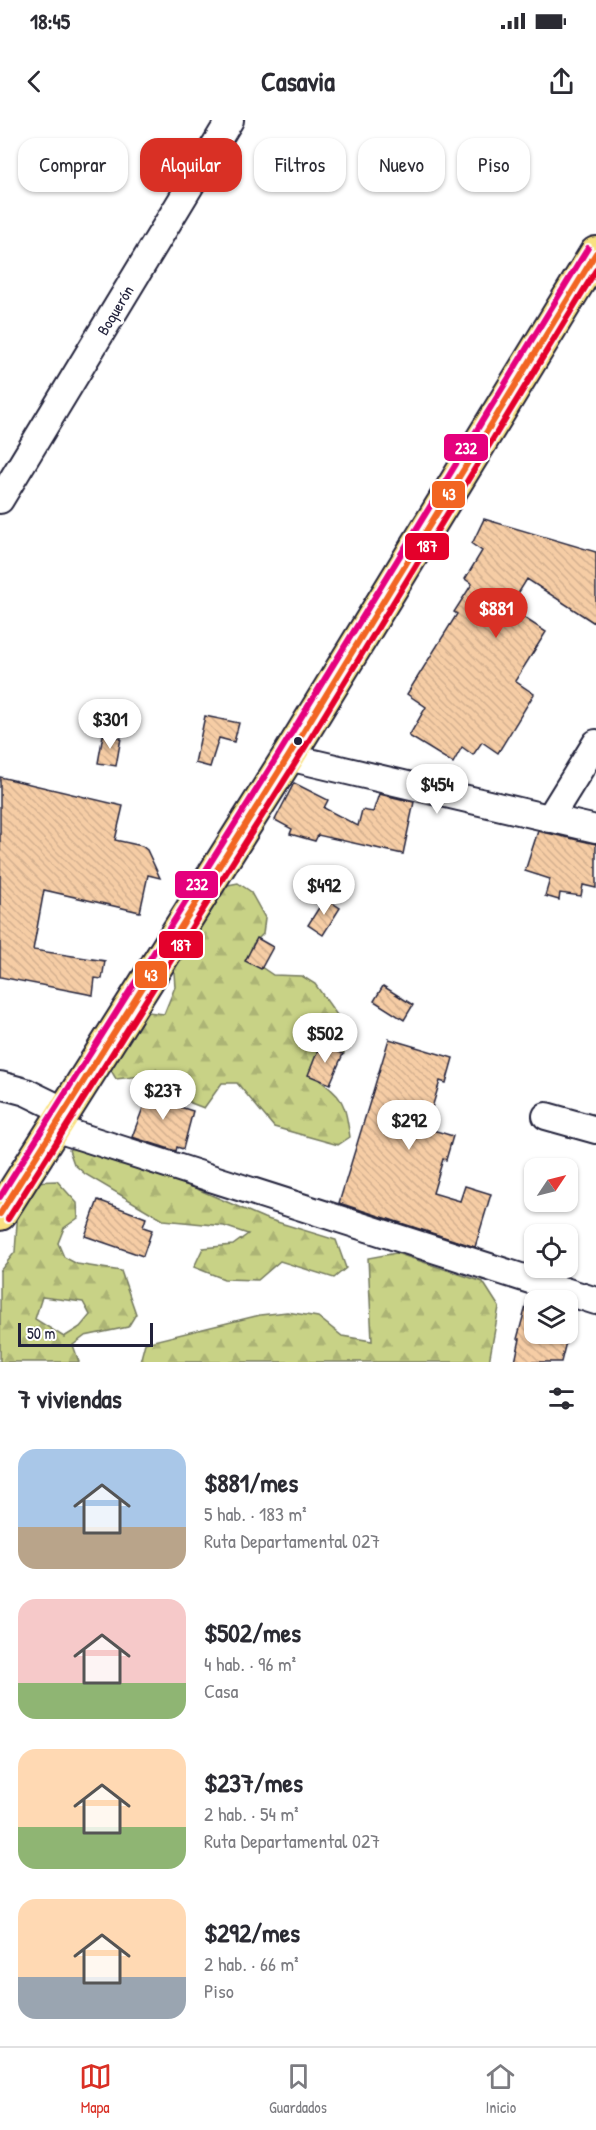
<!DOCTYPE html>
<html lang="es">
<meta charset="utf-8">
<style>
body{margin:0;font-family:"Patrick Hand",sans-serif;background:#f2f2f3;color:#2b2b33;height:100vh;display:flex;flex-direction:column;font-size:22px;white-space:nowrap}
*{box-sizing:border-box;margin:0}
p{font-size:20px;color:#7c7c81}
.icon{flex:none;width:33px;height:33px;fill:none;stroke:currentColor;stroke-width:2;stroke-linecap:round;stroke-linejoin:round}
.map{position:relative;height:1242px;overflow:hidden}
.sheet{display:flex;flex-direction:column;background:#fff;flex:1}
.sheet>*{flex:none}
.hud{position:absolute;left:18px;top:18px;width:561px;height:54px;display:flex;gap:12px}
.needle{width:39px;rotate:55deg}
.tools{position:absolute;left:524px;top:1038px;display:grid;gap:12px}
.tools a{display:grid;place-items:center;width:54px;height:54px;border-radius:12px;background:#fff;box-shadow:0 2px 4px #0004;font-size:30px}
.scale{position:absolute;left:18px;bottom:15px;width:135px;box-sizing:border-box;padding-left:6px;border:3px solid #22223b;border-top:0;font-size:16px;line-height:21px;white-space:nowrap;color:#22223b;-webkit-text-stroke:4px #fff;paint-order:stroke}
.price{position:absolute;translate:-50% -51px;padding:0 14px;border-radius:21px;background:#fff;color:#222;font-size:20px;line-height:39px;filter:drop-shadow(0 2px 3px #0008)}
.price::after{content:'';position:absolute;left:50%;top:36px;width:18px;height:14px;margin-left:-9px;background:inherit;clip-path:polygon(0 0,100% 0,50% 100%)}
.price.active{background:#d93025;color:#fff}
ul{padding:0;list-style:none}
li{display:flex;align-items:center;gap:18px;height:150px;padding:0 18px}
li span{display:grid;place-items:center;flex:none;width:168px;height:120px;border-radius:18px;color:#555}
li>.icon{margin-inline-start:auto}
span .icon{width:72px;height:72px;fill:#fffc;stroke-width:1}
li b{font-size:26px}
h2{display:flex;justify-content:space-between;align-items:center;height:72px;padding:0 18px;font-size:26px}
.chip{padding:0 21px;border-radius:18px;background:#fff;box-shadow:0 2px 4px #0004;font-size:21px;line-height:54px}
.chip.active{background:#d93025;color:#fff}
.status{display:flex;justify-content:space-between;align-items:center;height:42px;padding:0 30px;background:#fff;direction:ltr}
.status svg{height:16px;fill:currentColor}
header{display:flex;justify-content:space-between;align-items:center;height:78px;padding:0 18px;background:#fff;font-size:27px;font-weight:700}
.menu{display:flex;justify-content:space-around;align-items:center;height:84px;border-top:2px solid #e1e1e2;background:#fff;font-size:16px;color:#7c7c81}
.menu a{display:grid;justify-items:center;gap:3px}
.menu .active{color:#d93025}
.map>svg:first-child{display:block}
</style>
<div class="status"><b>18:45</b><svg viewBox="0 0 49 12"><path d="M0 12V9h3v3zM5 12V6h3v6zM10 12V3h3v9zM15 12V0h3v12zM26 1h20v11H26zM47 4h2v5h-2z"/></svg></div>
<header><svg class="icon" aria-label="back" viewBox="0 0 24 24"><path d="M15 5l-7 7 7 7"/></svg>Casavia<svg class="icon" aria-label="share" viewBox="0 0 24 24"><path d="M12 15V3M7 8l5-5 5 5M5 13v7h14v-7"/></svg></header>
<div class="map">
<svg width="596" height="1242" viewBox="0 0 596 1242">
<defs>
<pattern id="forest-firs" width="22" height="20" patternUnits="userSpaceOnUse" patternTransform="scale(1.5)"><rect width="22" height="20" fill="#c8d286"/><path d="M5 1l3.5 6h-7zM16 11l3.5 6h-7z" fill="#acb475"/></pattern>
<pattern id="building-back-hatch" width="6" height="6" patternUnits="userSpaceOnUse" patternTransform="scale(1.5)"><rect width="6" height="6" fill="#f6cda5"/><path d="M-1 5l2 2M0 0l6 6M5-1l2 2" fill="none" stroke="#d3b08f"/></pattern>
</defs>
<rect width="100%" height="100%" fill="#fff"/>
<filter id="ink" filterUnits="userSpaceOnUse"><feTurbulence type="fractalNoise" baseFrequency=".0167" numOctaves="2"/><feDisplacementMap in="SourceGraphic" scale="12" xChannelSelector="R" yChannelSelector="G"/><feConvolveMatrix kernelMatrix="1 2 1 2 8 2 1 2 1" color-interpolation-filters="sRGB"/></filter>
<g filter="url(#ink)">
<!-- forest -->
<path fill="url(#forest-firs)" stroke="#757a60" stroke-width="1.5" fill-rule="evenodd" d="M238 763 250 771 265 798 263 814 253 824 248 838 273 855 302 856 315 864 342 902 344 934 316 941 314 956C344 979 344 979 350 1017L338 1025 274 1007 237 963H222L204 988 191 983 159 954 116 959 109 947 123 907 148 892 164 894 175 867 173 838 223 766Z
M81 1022 110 1031 264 1098 336 1120 346 1148 334 1158 280 1141 258 1160 224 1159 194 1147 203 1128 233 1125 248 1114 224 1106 163 1100 85 1054 74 1044 69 1030Z
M57 1061 77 1083 78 1098 64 1108 58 1123 64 1137 77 1144 121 1151 136 1194 128 1207 85 1216 73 1225 79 1242H0V1151L15 1132 19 1075 29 1062ZM42 1177 83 1182 90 1195 80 1207 64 1217 35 1199Z
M396 1133 483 1162 499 1187 489 1242H140L145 1223 260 1195 287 1192 318 1197 342 1216 372 1221 368 1138Z"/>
<!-- building -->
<path fill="url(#building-back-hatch)" stroke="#22223b" stroke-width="1.5" d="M484 399 596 432V504L527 459 509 488 546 512 515 561 534 574 498 633 482 622 473 635 462 627 453 643 409 616 426 587 407 574 457 494 454 492 472 464 465 459 482 431 472 424Z
M205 596 239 603 234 622 219 618 210 647 195 643Z
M103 615 121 618 116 646 98 643Z
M0 657 123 686 115 720 142 726 147 730 160 758 148 755 140 792 44 770 33 830 105 841 102 859 95 858 93 875 0 857Z
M294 663 328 680 324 688 358 706 362 690 373 692 379 674 414 682 403 734 318 715 315 721 290 714 292 709 275 700Z
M538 711 596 724V768L583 765 581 776 560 773 559 780 545 776 550 759 525 751Z
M325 778 340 788 323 815 308 805Z
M257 818 273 827 261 849 245 841Z
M383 866 413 885 404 900 374 881Z
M389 919 453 938 446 963 440 961 426 1008 453 1016 446 1040 443 1039 433 1073 460 1081 465 1066 491 1074 475 1127 339 1083Z
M320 925 343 934 330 964 308 955Z
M152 964 169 970 164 982 193 991 183 1029 177 1027 176 1031 132 1017Z
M98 1080 146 1098 143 1107 152 1110 143 1136 85 1116Z
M529 1175 534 1177V1214H568L561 1242H515L520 1219H517Z"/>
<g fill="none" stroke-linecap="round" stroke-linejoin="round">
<!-- minor casing -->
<g stroke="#22223b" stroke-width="30">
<path id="minor" d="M0 380 230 0
M288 637 596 709
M549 699 596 623
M0 965 26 972 65 991
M546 996 596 1010
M54 1008 596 1181"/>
</g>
<!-- major casing -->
<g stroke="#22223b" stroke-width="36">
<path id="major" d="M0 1094 288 637 596 133"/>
</g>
<!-- minor -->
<use href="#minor" stroke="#fff" stroke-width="26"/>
<!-- major -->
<use href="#major" stroke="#f9e181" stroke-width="32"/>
<!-- bus-1 casing -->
<g stroke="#fff" stroke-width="10">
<path id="bus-1" d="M0 1094 288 637 596 133"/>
</g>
<!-- bus-2 casing -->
<g stroke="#fff" stroke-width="10">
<path id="bus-2" d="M8 1099 296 642 596 150"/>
</g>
<!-- bus-3 casing -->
<g stroke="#fff" stroke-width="10">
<path id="bus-3" d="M0 1077 280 632 588 128"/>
</g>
<!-- bus-1 -->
<use href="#bus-1" stroke="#f26522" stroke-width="6"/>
<!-- bus-2 -->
<use href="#bus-2" stroke="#e4002b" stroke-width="6"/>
<!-- bus-3 -->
<use href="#bus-3" stroke="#e5007d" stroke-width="6"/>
</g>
</g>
<!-- markers -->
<circle fill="#22223b" stroke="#fff" stroke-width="2" cx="298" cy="621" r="5"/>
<g text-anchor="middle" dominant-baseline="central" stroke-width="6" stroke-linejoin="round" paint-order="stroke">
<!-- street labels -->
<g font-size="16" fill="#22223b" stroke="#fff">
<text transform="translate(115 190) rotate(-59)">Boquerón</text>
</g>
</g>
<g stroke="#fff" stroke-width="2">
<rect x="443" y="313" width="46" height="29" rx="6" fill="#e5007d"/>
<rect x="431" y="360" width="35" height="29" rx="6" fill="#f26522"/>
<rect x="404" y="412" width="46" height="29" rx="6" fill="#e4002b"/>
<rect x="174" y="750" width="45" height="29" rx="6" fill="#e5007d"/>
<rect x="158" y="810" width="46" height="29" rx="6" fill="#e4002b"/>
<rect x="134" y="840" width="34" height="29" rx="6" fill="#f26522"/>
</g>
<g font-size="16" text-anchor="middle" font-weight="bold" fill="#fff">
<text x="466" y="334">232</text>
<text x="449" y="380">43</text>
<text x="427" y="432">187</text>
<text x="197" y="770">232</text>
<text x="181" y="831">187</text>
<text x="151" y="861">43</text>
</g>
</svg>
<div class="tools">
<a><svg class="needle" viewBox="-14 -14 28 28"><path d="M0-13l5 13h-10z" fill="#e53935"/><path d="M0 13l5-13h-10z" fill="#7c7c81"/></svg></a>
<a><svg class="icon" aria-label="locate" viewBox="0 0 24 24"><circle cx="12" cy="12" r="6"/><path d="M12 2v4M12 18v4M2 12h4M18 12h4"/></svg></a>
<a><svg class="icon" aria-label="layers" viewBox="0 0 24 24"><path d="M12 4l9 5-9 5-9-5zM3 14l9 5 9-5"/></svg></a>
</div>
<div class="scale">50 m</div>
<b class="price active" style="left:496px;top:519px">$881</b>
<b class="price" style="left:110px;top:630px">$301</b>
<b class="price" style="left:437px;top:695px">$454</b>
<b class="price" style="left:324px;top:796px">$492</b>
<b class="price" style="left:325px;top:944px">$502</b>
<b class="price" style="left:163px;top:1001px">$237</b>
<b class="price" style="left:409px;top:1031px">$292</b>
<div class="hud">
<a class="chip">Comprar</a>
<a class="chip active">Alquilar</a>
<a class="chip">Filtros</a>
<a class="chip">Nuevo</a>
<a class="chip">Piso</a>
</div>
</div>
<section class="sheet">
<h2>7 viviendas<svg class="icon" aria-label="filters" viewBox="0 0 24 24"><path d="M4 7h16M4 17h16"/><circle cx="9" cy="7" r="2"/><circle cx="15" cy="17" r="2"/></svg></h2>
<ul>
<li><span style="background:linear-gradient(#a9c7e8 65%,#b9a48a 0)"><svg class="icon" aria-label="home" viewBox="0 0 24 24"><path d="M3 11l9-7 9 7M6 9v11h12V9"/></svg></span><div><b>$881/mes</b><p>5 hab. · 183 m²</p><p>Ruta Departamental 027</p></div></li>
<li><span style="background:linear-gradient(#f6c9c9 70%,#8fb573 0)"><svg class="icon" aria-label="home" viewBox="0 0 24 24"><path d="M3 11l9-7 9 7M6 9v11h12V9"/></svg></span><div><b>$502/mes</b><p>4 hab. · 96 m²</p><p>Casa</p></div></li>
<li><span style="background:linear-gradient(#ffd9b3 65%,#8fb573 0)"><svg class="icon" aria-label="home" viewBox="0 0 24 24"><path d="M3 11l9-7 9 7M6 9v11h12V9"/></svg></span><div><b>$237/mes</b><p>2 hab. · 54 m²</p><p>Ruta Departamental 027</p></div></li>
<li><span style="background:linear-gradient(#ffd9b3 65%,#9aa5b1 0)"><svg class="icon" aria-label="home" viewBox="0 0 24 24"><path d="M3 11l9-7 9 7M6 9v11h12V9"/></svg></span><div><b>$292/mes</b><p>2 hab. · 66 m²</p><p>Piso</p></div></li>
</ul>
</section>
<nav class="menu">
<a class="active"><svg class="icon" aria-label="map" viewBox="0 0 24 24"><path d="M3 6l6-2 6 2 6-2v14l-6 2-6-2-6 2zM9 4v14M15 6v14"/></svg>Mapa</a>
<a><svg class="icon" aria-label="saved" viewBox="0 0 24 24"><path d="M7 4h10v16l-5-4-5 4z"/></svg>Guardados</a>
<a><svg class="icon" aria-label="home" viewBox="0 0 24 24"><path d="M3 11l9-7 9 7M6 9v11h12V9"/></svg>Inicio</a>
</nav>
